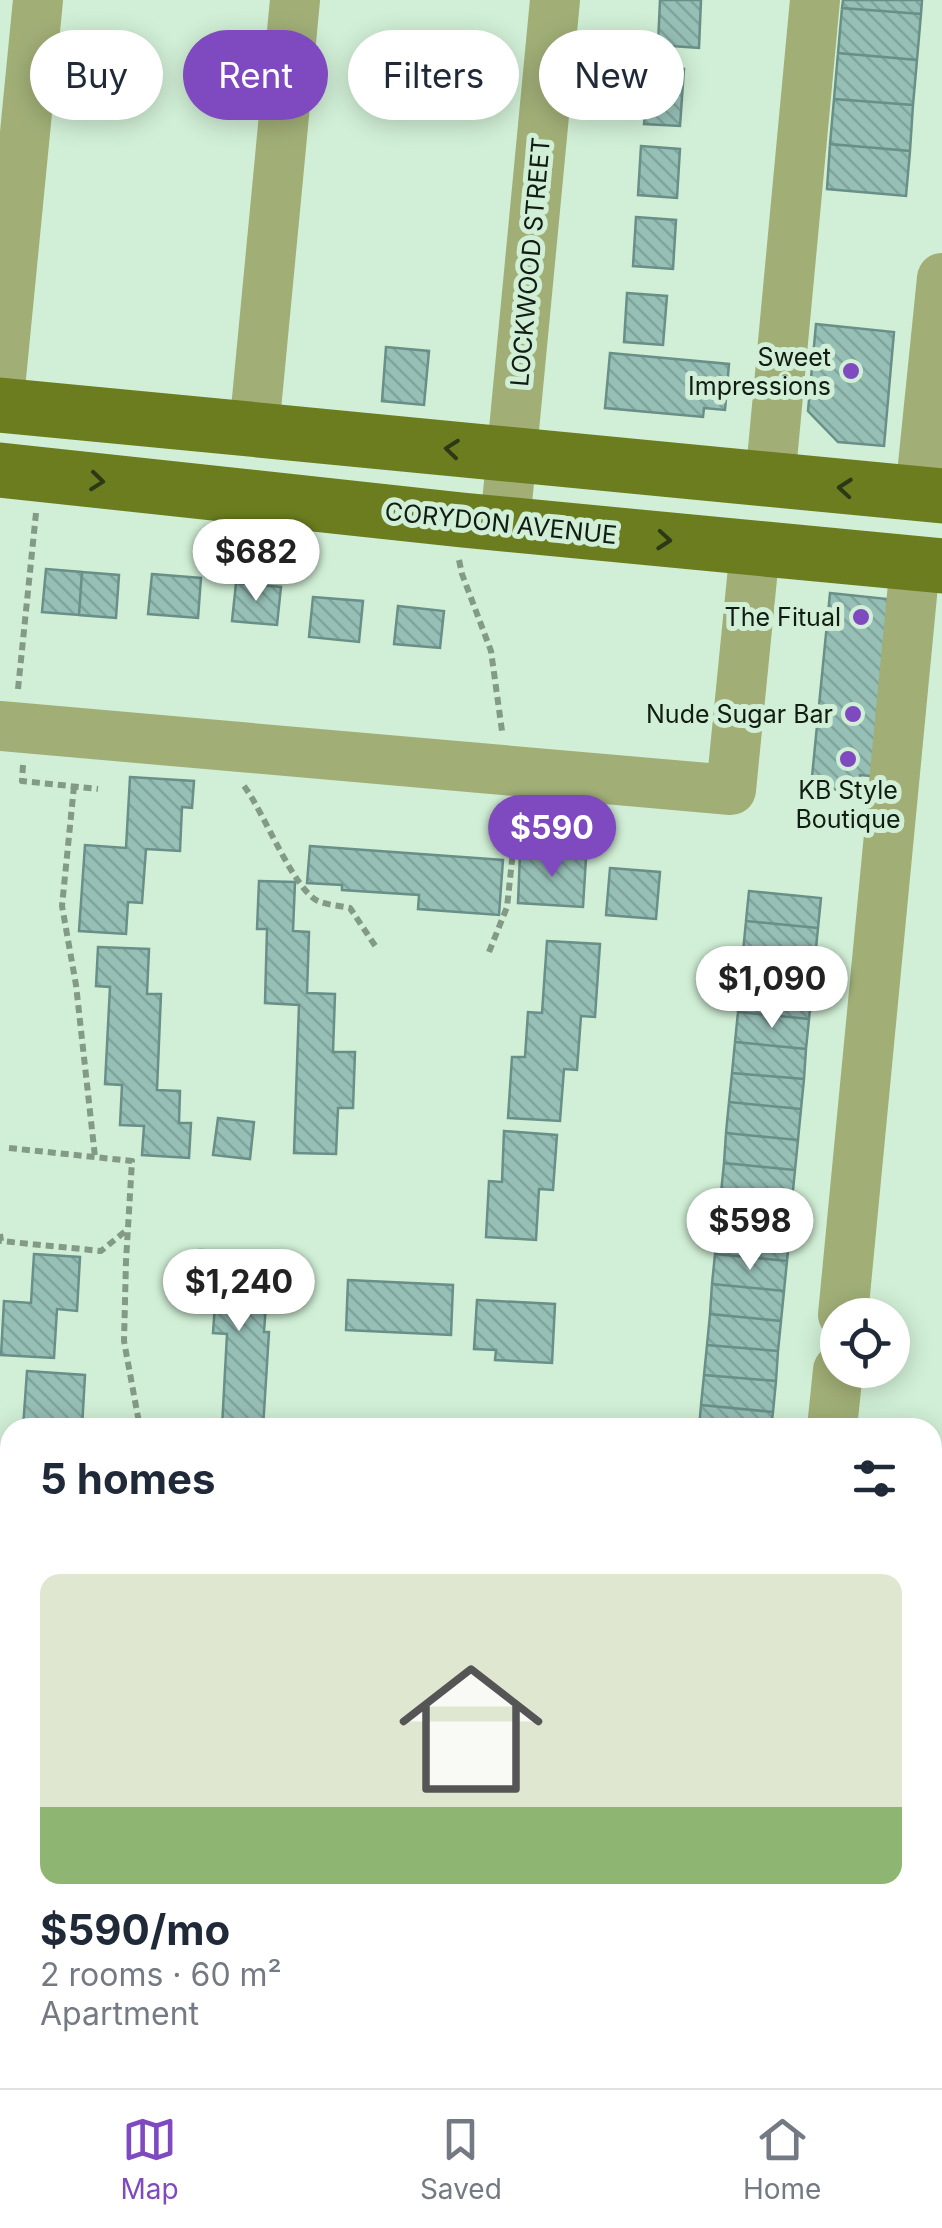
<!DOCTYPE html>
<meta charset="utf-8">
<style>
body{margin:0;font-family:Inter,sans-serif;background:#f6f6f7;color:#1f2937;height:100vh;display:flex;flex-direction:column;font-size:38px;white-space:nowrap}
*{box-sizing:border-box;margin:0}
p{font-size:32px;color:#747a83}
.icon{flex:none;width:55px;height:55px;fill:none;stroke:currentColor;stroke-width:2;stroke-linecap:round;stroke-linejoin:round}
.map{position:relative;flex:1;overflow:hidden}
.sheet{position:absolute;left:0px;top:1418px;width:942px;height:672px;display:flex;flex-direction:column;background:#fff;border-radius:30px 30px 0 0;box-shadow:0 5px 25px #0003}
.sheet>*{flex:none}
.hud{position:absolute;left:30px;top:30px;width:882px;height:90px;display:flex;gap:20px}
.buttons{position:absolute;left:820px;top:1298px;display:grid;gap:20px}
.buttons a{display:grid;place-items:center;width:90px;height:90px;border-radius:50%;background:#fff;box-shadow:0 5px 25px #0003;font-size:50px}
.price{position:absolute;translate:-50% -85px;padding:0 22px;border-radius:35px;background:#fff;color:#222;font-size:32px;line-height:65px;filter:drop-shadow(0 2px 5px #0008)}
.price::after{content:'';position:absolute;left:50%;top:60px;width:30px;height:22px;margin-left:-15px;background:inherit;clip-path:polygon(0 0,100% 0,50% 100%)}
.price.current{background:#7f49c0;color:#fff}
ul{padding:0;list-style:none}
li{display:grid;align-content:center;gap:20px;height:530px;padding:0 40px}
li span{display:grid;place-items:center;height:310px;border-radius:20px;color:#555}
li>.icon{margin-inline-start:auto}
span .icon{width:180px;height:180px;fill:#fffc;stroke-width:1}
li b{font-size:42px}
h2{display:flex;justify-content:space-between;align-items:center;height:120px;padding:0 40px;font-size:42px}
.tag{padding:0 35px;border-radius:45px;background:#fff;box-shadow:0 5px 25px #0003;font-size:35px;line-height:90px}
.tag.current{background:#7f49c0;color:#fff}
.tab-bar{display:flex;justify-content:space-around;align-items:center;height:140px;border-top:2px solid #e0e1e3;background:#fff;font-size:28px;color:#747a83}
.tab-bar a{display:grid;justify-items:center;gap:5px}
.tab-bar .current{color:#7f49c0}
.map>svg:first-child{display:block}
</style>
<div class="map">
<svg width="942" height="2088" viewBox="0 0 942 2088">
<defs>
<pattern id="building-back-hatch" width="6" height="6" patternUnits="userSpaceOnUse" patternTransform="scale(2.5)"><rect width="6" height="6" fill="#96bfb6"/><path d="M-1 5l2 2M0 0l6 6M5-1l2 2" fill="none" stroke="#80a49c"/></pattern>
</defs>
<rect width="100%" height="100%" fill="#d1efd6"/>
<!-- building -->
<path fill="url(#building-back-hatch)" stroke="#689088" stroke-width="2.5" d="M660 0H701L699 48 658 45Z
M843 0H922L921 14 842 8Z
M842 8 921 14 917 60 838 53Z
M838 53 917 60 913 105 834 99Z
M649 67 684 69 680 126 644 124Z
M834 99 913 105 910 151 830 144Z
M830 144 910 151 906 196 827 189Z
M641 146 680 149 677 198 638 195Z
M636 217 676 220 673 269 633 266Z
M627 293 667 296 663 345 624 342Z
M816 324 894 332 884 446 838 442 808 411Z
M386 347 429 351 424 405 382 401Z
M610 353 729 364 725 410 704 408 703 417 605 408Z
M46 569 82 572 79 615 42 612Z
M82 572 119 575 116 618 79 615Z
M152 574 201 578 198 618 148 614Z
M236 583 281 587 277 625 232 621Z
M830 593 897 600 880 777 860 775 859 792 811 787Z
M313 597 363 601 359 642 309 637Z
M398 606 444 611 440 648 394 644Z
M130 777 194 781 192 808 182 807 180 851 146 849 142 903 128 902 126 934 79 931 85 845 126 848Z
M310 846 503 860 499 915 418 909 419 895 342 890V885L307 883Z
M520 854 586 858 583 907 518 903Z
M610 868 660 872 656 919 606 915Z
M259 881 295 882 293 931 309 932 307 993 335 994 333 1052H355L353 1108H338L336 1154 294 1153 299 1005 265 1003 267 929H257Z
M749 891 821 898 818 928 746 921Z
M746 921 818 928 815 958 743 952Z
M547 941 600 944 595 1017 581 1016 577 1070 564 1069 560 1121 508 1118 512 1057H525L528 1012 542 1013Z
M98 947 149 949 147 994H161L157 1090 180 1091 179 1123H191L189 1158 142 1155 144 1126 120 1125 122 1085 105 1084 110 987 96 986Z
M743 952 815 958 812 988 741 981Z
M741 981 812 988 809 1019 738 1012Z
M738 1012 809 1019 806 1049 735 1042Z
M735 1042 806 1049 804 1079 732 1073Z
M732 1073 804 1079 801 1109 729 1102Z
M729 1102 801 1109 798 1140 726 1133Z
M218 1118 254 1122 250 1159 213 1155Z
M504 1131 557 1135 553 1190 539 1189 536 1240 486 1237 489 1181 502 1182Z
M726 1133 798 1140 795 1170 724 1163Z
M724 1163 795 1170 792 1200 721 1193Z
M721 1193 792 1200 790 1230 718 1223Z
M718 1223 790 1230 787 1261 715 1254Z
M200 1250 259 1253 256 1304 266 1305 264 1332H269L263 1428H205L222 1427 227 1334 213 1333 215 1304H207L209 1276H199Z
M34 1254 80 1257 77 1311 57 1309 54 1358 1 1355 4 1301 31 1303Z
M715 1254 787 1261 784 1291 712 1284Z
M348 1280 453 1285 451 1335 346 1330Z
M712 1284 784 1291 781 1321 710 1314Z
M477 1300 555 1304 552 1363 495 1360 496 1350 474 1349Z
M710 1314 781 1321 778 1351 707 1345Z
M707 1345 778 1351 776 1381 704 1375Z
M27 1371 85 1375 82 1428H23Z
M704 1375 776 1381 773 1412 701 1405Z
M701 1405 773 1412 771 1428H699Z
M7 1662H10V1732L0 1731V1686L5 1687Z
M0 1747 9 1748 6 1802H10V1856L0 1855Z
M6 2044 10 2045V2080H39L38 2088H0V2076H5Z
M183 2080H240V2087L183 2088Z
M424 2080H470V2088H423Z"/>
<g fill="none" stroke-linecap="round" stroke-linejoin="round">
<!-- path -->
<path stroke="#839a87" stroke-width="6" stroke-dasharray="8 5" stroke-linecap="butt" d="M459 560 462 574 491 651 502 731
M18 689 36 513
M23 765 22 781 98 789
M74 786 62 906 76 985 95 1157
M244 786C264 812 293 889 318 901 327 905 341 906 350 908L376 947
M489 952 507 907 514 842 513 807
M9 1148 132 1161 126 1261 124 1341 140 1428
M0 1234 1 1241 101 1251 128 1229
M0 1464 10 1471
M0 1633 10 1625"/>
<!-- minor -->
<path stroke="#a1af77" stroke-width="50" d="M0 388 38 0
M254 430 295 0
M770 481 815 0
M920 494 942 278
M505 524 555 0
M0 726 731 790 755 548
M843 1315 915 564
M832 1428 838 1370
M770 2088V2080"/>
<!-- major -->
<path stroke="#6b7d1e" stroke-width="55" d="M0 405 942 496
M0 470 462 520 942 566"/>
</g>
<!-- one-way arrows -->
<defs><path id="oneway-chevron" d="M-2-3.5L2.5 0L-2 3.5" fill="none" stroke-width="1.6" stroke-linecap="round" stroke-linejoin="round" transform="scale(2.5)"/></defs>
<g stroke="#2c3916">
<use href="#oneway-chevron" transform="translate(452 449) rotate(-174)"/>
<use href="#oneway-chevron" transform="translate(97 481) rotate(6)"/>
<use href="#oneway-chevron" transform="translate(845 488) rotate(-175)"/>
<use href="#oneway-chevron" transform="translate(664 540) rotate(5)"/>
</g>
<!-- markers -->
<g fill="#7f49c0" stroke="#d1efd6" stroke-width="4">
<circle cx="851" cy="371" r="10"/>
<circle cx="861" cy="617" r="10"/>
<circle cx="853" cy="714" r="10"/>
<circle cx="848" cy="759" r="10"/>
</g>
<g text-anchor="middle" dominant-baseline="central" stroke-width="10" stroke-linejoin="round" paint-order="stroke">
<!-- street labels -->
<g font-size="25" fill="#111c13" stroke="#d1efd6">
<text transform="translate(530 262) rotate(-85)">LOCKWOOD STREET</text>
<text transform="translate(501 523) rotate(6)">CORYDON AVENUE</text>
</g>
<!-- poi labels -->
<g font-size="25" fill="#111c13" stroke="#d1efd6" text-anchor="end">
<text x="831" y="357">Sweet<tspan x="831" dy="29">Impressions</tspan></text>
<text x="841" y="617">The Fitual</text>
<text x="833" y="714">Nude Sugar Bar</text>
<text x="848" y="790" text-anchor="middle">KB Style<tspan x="848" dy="29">Boutique</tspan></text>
</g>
</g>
</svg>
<div class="buttons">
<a><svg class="icon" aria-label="locate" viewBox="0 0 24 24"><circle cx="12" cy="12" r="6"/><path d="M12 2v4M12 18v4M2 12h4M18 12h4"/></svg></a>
</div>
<b class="price" style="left:256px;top:604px">$682</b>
<b class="price current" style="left:552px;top:880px">$590</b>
<b class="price" style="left:772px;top:1031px">$1,090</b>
<b class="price" style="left:750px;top:1273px">$598</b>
<b class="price" style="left:239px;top:1334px">$1,240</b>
<div class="hud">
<a class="tag">Buy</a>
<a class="tag current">Rent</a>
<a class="tag">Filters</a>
<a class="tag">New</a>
</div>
<section class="sheet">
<h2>5 homes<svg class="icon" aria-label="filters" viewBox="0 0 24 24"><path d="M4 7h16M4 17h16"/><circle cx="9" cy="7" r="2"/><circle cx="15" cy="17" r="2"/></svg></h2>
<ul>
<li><span style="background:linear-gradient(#dfe7d0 75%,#8fb573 0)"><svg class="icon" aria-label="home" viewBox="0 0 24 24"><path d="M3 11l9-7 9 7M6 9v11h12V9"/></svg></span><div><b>$590/mo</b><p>2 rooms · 60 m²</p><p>Apartment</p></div></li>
</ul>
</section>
</div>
<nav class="tab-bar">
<a class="current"><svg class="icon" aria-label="map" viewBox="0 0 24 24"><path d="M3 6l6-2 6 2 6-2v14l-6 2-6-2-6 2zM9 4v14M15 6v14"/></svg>Map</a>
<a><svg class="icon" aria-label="saved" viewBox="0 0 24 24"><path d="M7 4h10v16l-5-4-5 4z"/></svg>Saved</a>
<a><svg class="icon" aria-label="home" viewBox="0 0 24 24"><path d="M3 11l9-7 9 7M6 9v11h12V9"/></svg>Home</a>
</nav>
